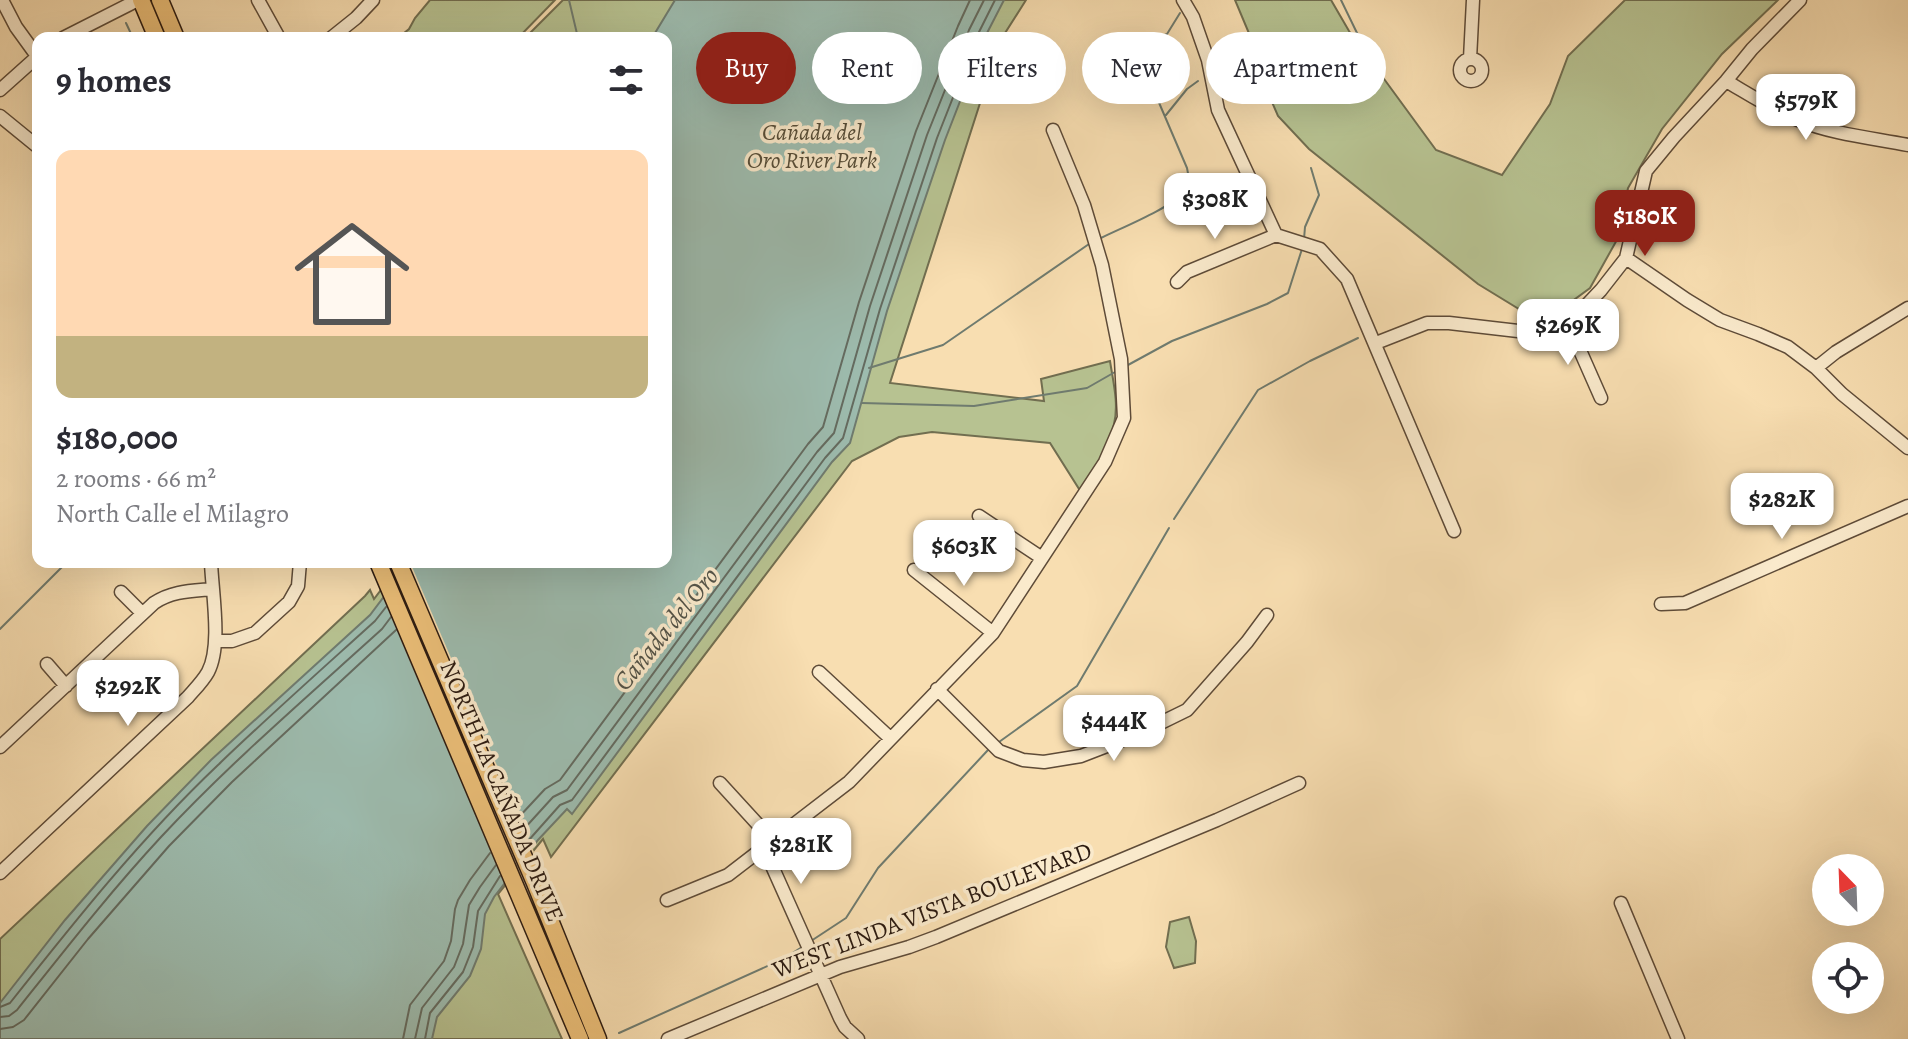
<!DOCTYPE html>
<meta charset="utf-8">
<style>
body{margin:0;font-family:Alegreya,serif;background:#f7f7f7;color:#2b2b33;height:100vh;display:flex;flex-direction:column;font-size:30px;white-space:nowrap}
*{box-sizing:border-box;margin:0}
p{font-size:26px;color:#7c7c81}
.icon{flex:none;width:44px;height:44px;fill:none;stroke:currentColor;stroke-width:2;stroke-linecap:round;stroke-linejoin:round}
.map{position:relative;flex:1;overflow:hidden}
.side{position:absolute;left:32px;top:32px;width:640px;height:536px;display:flex;flex-direction:column;background:#fff;border-radius:16px;box-shadow:0 8px 32px #0002}
.side>*{flex:none}
.banner{position:absolute;left:696px;top:32px;width:760px;height:72px;display:flex;gap:16px}
.needle{width:52px;rotate:337deg}
.controls{position:absolute;left:1812px;top:854px;display:grid;gap:16px}
.controls a{display:grid;place-items:center;width:72px;height:72px;border-radius:50%;background:#fff;box-shadow:0 8px 32px #0002;font-size:40px}
.price{position:absolute;translate:-50% -68px;padding:0 18px;border-radius:16px;background:#fff;color:#222;font-size:26px;line-height:52px;filter:drop-shadow(0 2px 4px #0008)}
.price::after{content:'';position:absolute;left:50%;top:48px;width:24px;height:18px;margin-left:-12px;background:inherit;clip-path:polygon(0 0,100% 0,50% 100%)}
.price.current{background:#8f2418;color:#fff}
ul{padding:0;list-style:none}
li{display:grid;align-content:center;gap:16px;height:424px;padding:0 24px}
li+li{border-top:2px solid #e1e1e2}
li span{display:grid;place-items:center;height:248px;border-radius:16px;color:#555}
li>.icon{margin-inline-start:auto}
span .icon{width:144px;height:144px;fill:#fffc;stroke-width:1}
li b{font-size:34px}
h2{display:flex;justify-content:space-between;align-items:center;height:96px;padding:0 24px;font-size:34px}
.pill{padding:0 28px;border-radius:36px;background:#fff;box-shadow:0 8px 32px #0002;font-size:28px;line-height:72px}
.pill.current{background:#8f2418;color:#fff}
.map>svg:first-child{display:block}
</style>
<div class="map">
<svg width="1908" height="1039" viewBox="0 0 1908 1039">
<rect width="100%" height="100%" fill="#f8deb1"/>
<filter id="stains"><feTurbulence type="fractalNoise" baseFrequency=".0025" numOctaves="4"/><feColorMatrix values="0 0 0 0 .2 0 0 0 0 .09 0 0 0 0 .02 0 0 0 .5 -.17"/></filter>
<radialGradient id="worn" r=".72"><stop offset=".6" stop-color="#630" stop-opacity="0"/><stop offset="1" stop-color="#630" stop-opacity=".3"/></radialGradient>
<!-- green -->
<path fill="#b7c291" stroke="#716e50" stroke-width="2" d="M430 0H555L518 38H398L409 29 415 18Z
M563 0H1026L1000 41 890 383 1044 401 1041 379 1110 361C1113 381 1119 404 1114 424 1110 449 1094 471 1081 492L1050 443 932 432 899 437 852 461 551 857 543 839 498 894 562 1039H0V939L365 596 370 590 374 599 402 562H666V38H525Z
M1235 0H1331L1349 31 1436 150 1502 175 1550 104 1568 56 1625 0H1778L1722 54 1662 129 1628 188 1618 238 1590 288 1560 310 1532 317 1478 284 1309 149 1278 116 1252 56 1256 50Z
M1189 917 1196 941 1195 963 1174 968 1166 947 1170 922Z"/>
<!-- water -->
<path fill="#9dbcaf" stroke="#6f7b6f" stroke-width="2" d="M675 0H1004L985 37 945 140 887 311 850 443 832 462 572 814 567 809 538 840 494 897 485 914 481 949 470 976 437 1017 432 1039H0V1003L65 920 147 826 211 760 370 615 410 562H666V38H652Z"/>
<!-- pier -->
<path fill="#f8deb1" d="M405 562H410L534 852 506 887 381 593Z"/>
<g fill="none" stroke-linecap="round" stroke-linejoin="round">
<!-- shore -->
<path stroke="#646b60" stroke-width="2" d="M518 818 545 789 560 780 808 444 823 427 859 302 916 131 958 26 970 0
M523 830 553 797 567 790 817 452 834 433 870 306 927 135 969 30 984 0
M528 841 560 805 572 800 825 458 843 438 880 309 937 138 978 34 995 0
M0 1007 10 1003C75 921 141 838 218 765 269 716 322 669 375 621L386 607
M0 1017 9 1016 17 1010C64 951 110 892 161 837 230 763 307 697 382 629L391 617
M0 1029 13 1027 24 1020 88 939 169 846 232 782 396 630
M403 1039 410 1005 444 961 451 941 455 909 458 900 470 880 490 853
M415 1039 422 1008 454 967 463 944 469 905 480 887 496 865
M425 1039 430 1013 463 972 473 947 478 911 500 876"/>
<!-- stream -->
<path stroke="#6f7b6f" stroke-width="2" d="M569 0 578 38
M1341 0 1374 68 1373 79
M126 23 133 38
M1166 115 1187 89 1198 81
M1101 238C1121 228 1171 208 1184 192 1190 184 1189 177 1187 168L1142 63 1146 43 1167 34 1180 13
M1304 239 1305 227 1319 195 1311 168
M1128 365 1172 341 1267 304 1288 293 1302 249
M869 368 943 345 1089 244
M862 403 974 406 1087 388 1115 372
M1174 519 1258 390 1310 361 1358 338
M0 629 67 562
M999 742 1077 686 1169 528
M811 941 846 918 878 868 988 750
M619 1033 783 959 802 947"/>
<!-- minor casing -->
<g stroke="#5e4b38" stroke-width="15">
<path id="minor" d="M2 0 16 27 37 56
M258 0 279 38
M1183 0 1193 17 1208 60 1218 110 1276 235 1320 249 1347 279 1454 531
M63 38 138 0
M331 38 356 18 373 0
M1470 59 1473 0
M1460 70a11 11 0 1 1 22 0a11 11 0 1 1-22 0Z
M1726 81C1750 95 1773 110 1798 120 1832 134 1872 138 1908 145
M0 90 38 56
M0 116 38 147
M1626 258 1687 300 1720 320 1758 334 1788 347 1816 368 1842 394 1908 448
M1177 282 1187 272 1276 235
M1567 321 1601 398
M1376 343 1427 323H1449L1518 331 1541 328 1567 321 1583 309 1601 290 1626 258 1646 171 1674 137 1726 81 1752 49 1800 0
M1816 368 1836 352 1908 308
M979 516 1042 558
M914 570 993 633
M121 592 142 613
M1661 604 1685 603 1908 506
M216 641H232L255 633 289 602 298 586 300 562
M47 664 66 686
M819 672 890 738
M937 689 999 751 1023 760 1044 762 1081 756 1138 734 1187 710 1247 642 1267 615
M0 747 154 603C172 591 191 591 212 589
M720 783 773 841
M764 848 840 1018 845 1027 858 1039
M0 873 188 697C195 689 203 681 208 672 222 646 212 592 211 562
M667 900 728 875 849 782 993 633 1105 462 1124 418 1121 359 1102 265 1084 205 1053 130
M1621 903 1678 1039
M668 1039 840 967 909 947 936 937 1217 820 1299 783"/>
</g>
<!-- major casing -->
<g stroke="#2b1a10" stroke-width="19">
<path id="major" d="M141 0 157 38
M160 0 176 38
M378 562 580 1039
M398 562 535 883 598 1039"/>
</g>
<!-- minor -->
<use href="#minor" stroke="#faeacc" stroke-width="12"/>
<!-- major -->
<use href="#major" stroke="#ecbf78" stroke-width="16"/>
</g>
<g text-anchor="middle" dominant-baseline="central" stroke-width="7" stroke-linejoin="round" paint-order="stroke">
<!-- park labels -->
<g font-size="24" font-style="italic" fill="#554c37" stroke="#faeacc">
<text x="812" y="132">Cañada del<tspan x="812" dy="28">Oro River Park</tspan></text>
</g>
<!-- street labels -->
<g font-size="24" fill="#2b1a10" stroke="#faeacc">
<text transform="translate(502 791) rotate(67)">NORTH LA CAÑADA DRIVE</text>
<text transform="translate(932 910) rotate(-21)">WEST LINDA VISTA BOULEVARD</text>
</g>
<!-- water labels -->
<g font-size="26" font-style="italic" fill="#535348" stroke="#faeacc">
<text transform="translate(666 629) rotate(-51)">Cañada del Oro</text>
</g>
</g>
<rect width="100%" height="100%" filter="url(#stains)"/>
<rect width="100%" height="100%" fill="url(#worn)"/>
</svg>
<div class="controls">
<a><svg class="needle" viewBox="-14 -14 28 28"><path d="M0-13l5 13h-10z" fill="#e53935"/><path d="M0 13l5-13h-10z" fill="#7c7c81"/></svg></a>
<a><svg class="icon" aria-label="locate" viewBox="0 0 24 24"><circle cx="12" cy="12" r="6"/><path d="M12 2v4M12 18v4M2 12h4M18 12h4"/></svg></a>
</div>
<b class="price" style="left:1806px;top:142px">$579K</b>
<b class="price" style="left:1215px;top:241px">$308K</b>
<b class="price current" style="left:1645px;top:258px">$180K</b>
<b class="price" style="left:1568px;top:367px">$269K</b>
<b class="price" style="left:1782px;top:541px">$282K</b>
<b class="price" style="left:964px;top:588px">$603K</b>
<b class="price" style="left:128px;top:728px">$292K</b>
<b class="price" style="left:1114px;top:763px">$444K</b>
<b class="price" style="left:801px;top:886px">$281K</b>
<div class="banner">
<a class="pill current">Buy</a>
<a class="pill">Rent</a>
<a class="pill">Filters</a>
<a class="pill">New</a>
<a class="pill">Apartment</a>
</div>
<section class="side">
<h2>9 homes<svg class="icon" aria-label="filters" viewBox="0 0 24 24"><path d="M4 7h16M4 17h16"/><circle cx="9" cy="7" r="2"/><circle cx="15" cy="17" r="2"/></svg></h2>
<ul>
<li><span style="background:linear-gradient(#ffd9b3 75%,#c2b280 0)"><svg class="icon" aria-label="home" viewBox="0 0 24 24"><path d="M3 11l9-7 9 7M6 9v11h12V9"/></svg></span><div><b>$180,000</b><p>2 rooms · 66 m²</p><p>North Calle el Milagro</p></div></li>
</ul>
</section>
</div>
